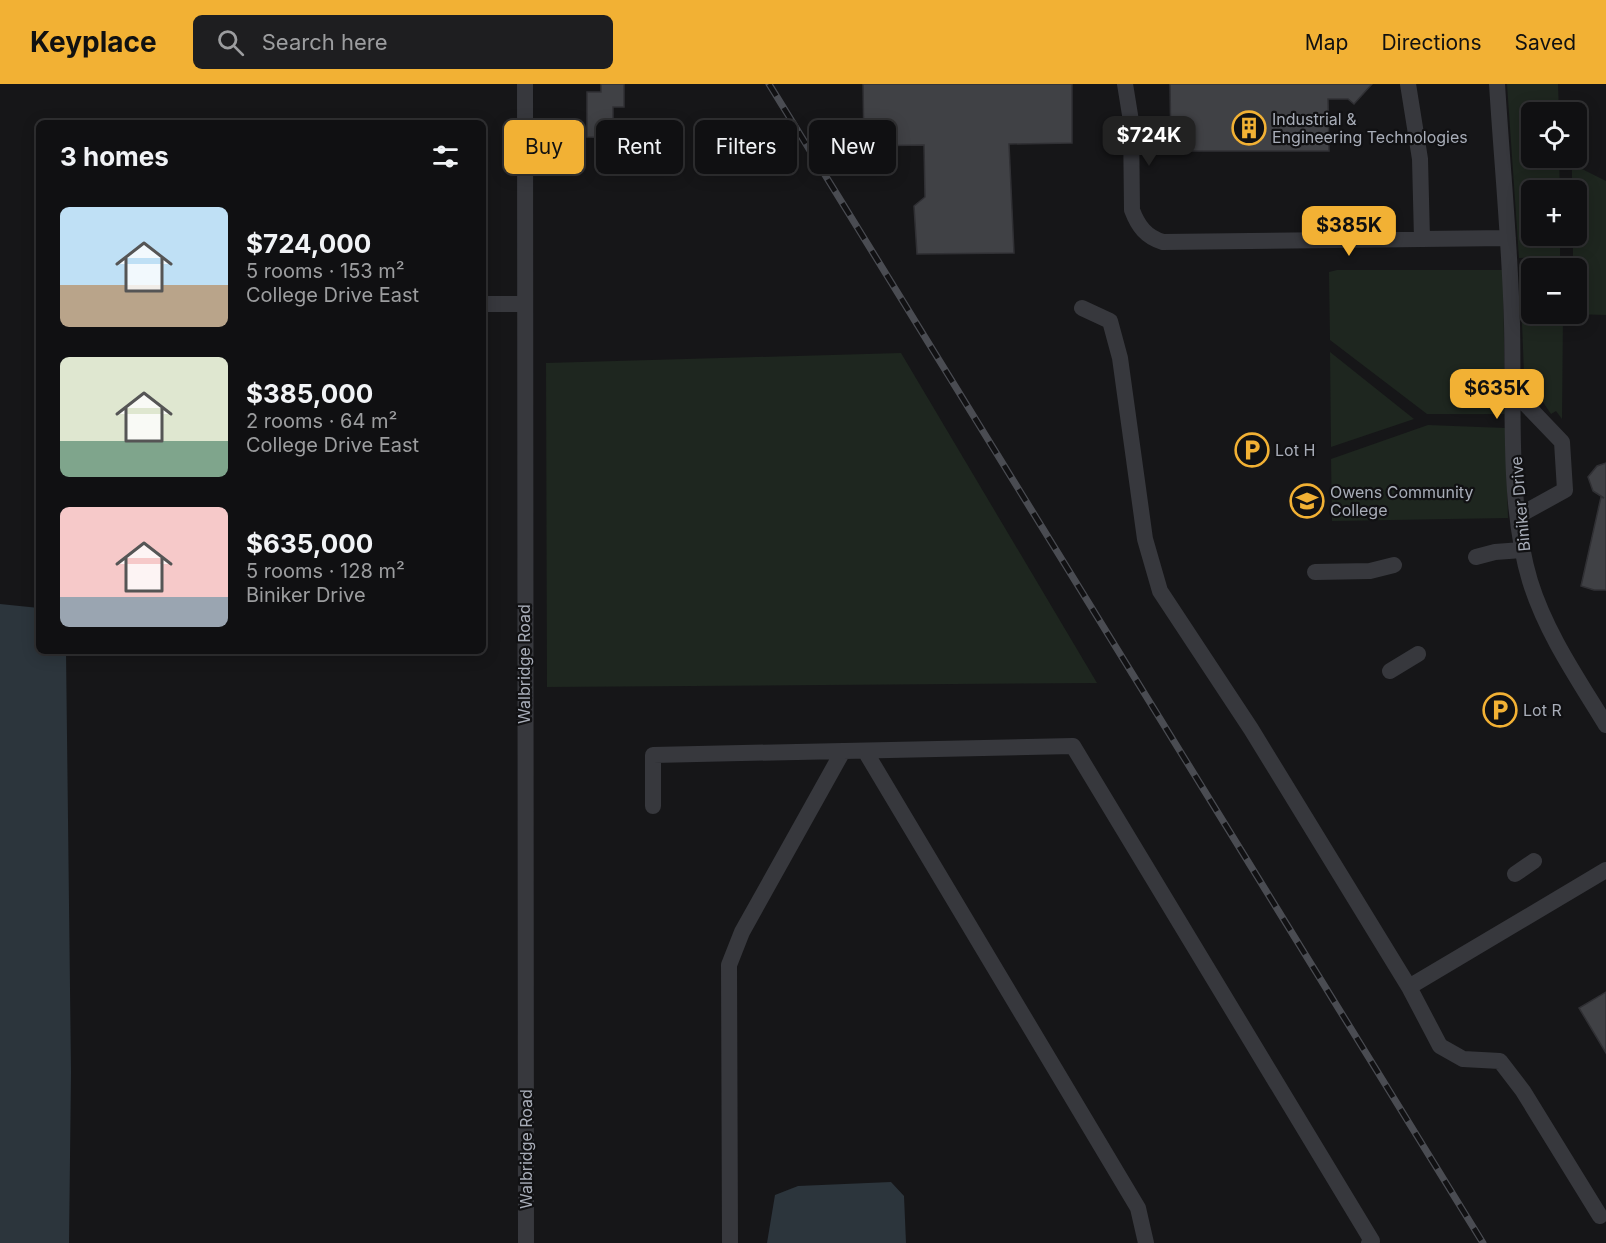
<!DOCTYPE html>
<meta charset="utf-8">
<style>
body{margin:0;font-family:Inter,sans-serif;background:#1e1e20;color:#f1f3f6;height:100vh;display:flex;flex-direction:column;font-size:22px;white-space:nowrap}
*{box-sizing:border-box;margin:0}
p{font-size:20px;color:#9c9d9f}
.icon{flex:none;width:33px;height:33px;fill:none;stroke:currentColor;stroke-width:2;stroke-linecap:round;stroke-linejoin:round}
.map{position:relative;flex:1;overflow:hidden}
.drawer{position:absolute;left:36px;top:36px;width:450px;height:534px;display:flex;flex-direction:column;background:#101012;border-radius:9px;box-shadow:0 3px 15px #0003,0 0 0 2px #303032}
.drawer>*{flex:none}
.top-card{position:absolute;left:504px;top:36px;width:570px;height:54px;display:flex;gap:12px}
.controls{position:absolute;left:1521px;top:18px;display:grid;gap:12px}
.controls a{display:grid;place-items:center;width:66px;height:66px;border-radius:9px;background:#101012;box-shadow:0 3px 15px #0003,0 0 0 2px #303032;font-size:30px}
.price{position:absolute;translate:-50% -51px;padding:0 14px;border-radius:12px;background:#f2b134;color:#111;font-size:20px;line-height:39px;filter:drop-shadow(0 2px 3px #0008)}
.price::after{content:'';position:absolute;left:50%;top:36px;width:18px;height:14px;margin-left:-9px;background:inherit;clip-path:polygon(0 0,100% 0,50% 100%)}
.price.selected{background:#222;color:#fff}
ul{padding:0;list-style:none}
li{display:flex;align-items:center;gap:18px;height:150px;padding:0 24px}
li span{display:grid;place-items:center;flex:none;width:168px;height:120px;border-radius:9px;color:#555}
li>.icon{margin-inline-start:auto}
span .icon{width:72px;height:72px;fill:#fffc;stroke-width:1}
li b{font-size:26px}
h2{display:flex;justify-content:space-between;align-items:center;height:72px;padding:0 24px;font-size:26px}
.pill{padding:0 21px;border-radius:9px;background:#101012;box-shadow:0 3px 15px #0003,0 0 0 2px #303032;font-size:21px;line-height:54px}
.pill.selected{background:#f2b134;color:#111}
header{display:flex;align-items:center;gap:36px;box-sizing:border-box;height:84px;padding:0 30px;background:#f2b134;color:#111}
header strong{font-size:28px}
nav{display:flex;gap:33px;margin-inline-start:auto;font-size:21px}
.search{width:420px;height:54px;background:#1e1e20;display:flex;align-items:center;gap:15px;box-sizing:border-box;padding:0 21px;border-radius:9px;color:#9c9d9f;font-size:22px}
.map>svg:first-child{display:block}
</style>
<header>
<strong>Keyplace</strong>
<div class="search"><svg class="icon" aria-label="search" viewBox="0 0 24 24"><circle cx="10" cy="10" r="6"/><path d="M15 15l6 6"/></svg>Search here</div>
<nav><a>Map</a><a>Directions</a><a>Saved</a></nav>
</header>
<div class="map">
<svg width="1606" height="1159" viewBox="0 0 1606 1159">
<rect width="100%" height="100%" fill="#161618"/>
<!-- green -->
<path fill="#1e261f" d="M1507 0H1558L1559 28H1532V74H1559L1560 106H1532V152H1560V173L1519 174Z
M1572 80 1606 97V231L1573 230H1576V184H1573V152H1576V106H1572Z
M1337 186H1503L1505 330H1427L1330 256 1329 188Z
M1531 186 1532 230H1563L1562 335 1556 327 1551 330 1524 290 1520 187Z
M1330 268 1414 335 1331 363Z
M901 269 1097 599 547 603 546 279Z
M1428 341 1505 344 1508 434 1332 437 1331 375Z"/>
<!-- water -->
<path fill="#2c353c" d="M0 520 39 524V567H66L71 988 69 1159H0Z
M891 1098 904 1112 906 1159H767L775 1111 798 1102Z"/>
<!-- building -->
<path fill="#404145" stroke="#303034" stroke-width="1.5" d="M601 0H624V23H613V54L587 53V8H601Z
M863 0H1072V59L1009 60 1014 169 917 170 914 122 925 113 924 61 864 62Z
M1170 0H1372L1354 20 1348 15H1328L1329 67H1171Z
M1606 379V506H1594L1581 502 1601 413 1604 414 1593 407 1588 393 1597 382Z
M1606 908V969L1579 924Z"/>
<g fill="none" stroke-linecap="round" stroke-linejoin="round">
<!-- minor -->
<path stroke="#37383d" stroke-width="16" d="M525 0 526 1159
M1125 0 1131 37 1132 126C1138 142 1146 153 1163 158L1508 154
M1408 0 1420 75 1422 155
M1497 0C1502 80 1510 160 1512 240 1514 320 1507 421 1530 497 1546 549 1578 595 1606 641
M483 220H525
M1082 224 1110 237 1120 274 1145 455 1160 507 1251 645 1409 903 1440 962 1463 975 1500 977 1523 1007 1600 1132
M1514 308 1562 358 1565 406 1518 432
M1476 473 1495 468 1522 466
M1315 488 1370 487 1394 481
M1390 587 1418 570
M865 667 1138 1124 1146 1159
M653 722V671L1073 662 1372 1157 1369 1159
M1515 790 1534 777
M1409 903 1606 786
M730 1159 729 881 742 848 843 667"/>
<!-- rail casing -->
<g stroke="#4a4c52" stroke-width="7">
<path id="rail" d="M769 0 1483 1159"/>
</g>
<!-- rail -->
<use href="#rail" stroke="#111113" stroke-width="4.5" stroke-dasharray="14" stroke-linecap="butt"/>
</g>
<!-- icons -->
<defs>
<g id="building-ring" transform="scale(1.725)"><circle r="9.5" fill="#111113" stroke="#f2b134" stroke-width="1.5"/><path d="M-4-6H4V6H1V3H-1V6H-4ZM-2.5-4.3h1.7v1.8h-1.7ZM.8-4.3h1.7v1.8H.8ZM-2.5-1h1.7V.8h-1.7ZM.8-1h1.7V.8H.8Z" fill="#f2b134"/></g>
<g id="parking-ring" transform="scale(1.725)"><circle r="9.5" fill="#111113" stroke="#f2b134" stroke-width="1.5"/><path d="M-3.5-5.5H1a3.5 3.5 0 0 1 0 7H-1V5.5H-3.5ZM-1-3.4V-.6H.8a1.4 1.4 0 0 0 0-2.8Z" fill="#f2b134"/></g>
<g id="university-ring" transform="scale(1.725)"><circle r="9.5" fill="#111113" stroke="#f2b134" stroke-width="1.5"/><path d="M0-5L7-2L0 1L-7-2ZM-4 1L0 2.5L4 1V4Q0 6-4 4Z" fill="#f2b134"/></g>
</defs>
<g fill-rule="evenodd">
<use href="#building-ring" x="1249" y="44"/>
<use href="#parking-ring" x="1252" y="366"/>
<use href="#university-ring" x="1307" y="417"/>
<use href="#parking-ring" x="1500" y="626"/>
</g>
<g text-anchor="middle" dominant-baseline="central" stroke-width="4.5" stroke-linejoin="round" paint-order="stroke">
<!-- poi labels -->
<g font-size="16" fill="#a8adb8" stroke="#111113" text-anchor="start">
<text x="1272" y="35">Industrial &amp;<tspan x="1272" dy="18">Engineering Technologies</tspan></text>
<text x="1275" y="366">Lot H</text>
<text x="1330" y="408">Owens Community<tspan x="1330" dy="18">College</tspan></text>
<text x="1523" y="626">Lot R</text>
</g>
<!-- street labels -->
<g font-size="16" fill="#a8adb8" stroke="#111113">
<text transform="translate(1520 420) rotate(-95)">Biniker Drive</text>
<text transform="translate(524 580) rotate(-90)">Walbridge Road</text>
<text transform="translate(526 1065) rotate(-90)">Walbridge Road</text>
</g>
</g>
</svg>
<div class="controls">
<a><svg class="icon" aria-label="locate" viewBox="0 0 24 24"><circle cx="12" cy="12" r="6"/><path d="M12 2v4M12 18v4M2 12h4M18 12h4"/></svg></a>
<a>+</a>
<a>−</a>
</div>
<b class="price selected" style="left:1149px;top:83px">$724K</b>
<b class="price" style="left:1349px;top:173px">$385K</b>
<b class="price" style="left:1497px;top:336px">$635K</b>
<div class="top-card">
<a class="pill selected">Buy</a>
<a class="pill">Rent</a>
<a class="pill">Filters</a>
<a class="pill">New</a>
</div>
<section class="drawer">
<h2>3 homes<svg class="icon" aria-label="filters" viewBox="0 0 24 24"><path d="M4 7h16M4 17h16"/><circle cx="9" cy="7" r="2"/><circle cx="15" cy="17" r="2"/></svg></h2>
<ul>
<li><span style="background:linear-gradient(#bfe0f5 65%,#b9a48a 0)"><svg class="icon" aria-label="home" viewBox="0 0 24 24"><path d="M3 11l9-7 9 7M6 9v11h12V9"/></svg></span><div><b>$724,000</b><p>5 rooms · 153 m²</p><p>College Drive East</p></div></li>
<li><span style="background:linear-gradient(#dfe7d0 70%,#7fa58c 0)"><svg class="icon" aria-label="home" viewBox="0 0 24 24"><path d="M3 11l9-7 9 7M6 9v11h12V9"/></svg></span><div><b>$385,000</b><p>2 rooms · 64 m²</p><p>College Drive East</p></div></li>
<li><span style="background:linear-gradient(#f6c9c9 75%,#9aa5b1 0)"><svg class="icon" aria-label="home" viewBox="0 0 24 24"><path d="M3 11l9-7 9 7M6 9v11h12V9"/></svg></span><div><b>$635,000</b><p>5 rooms · 128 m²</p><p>Biniker Drive</p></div></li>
</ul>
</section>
</div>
